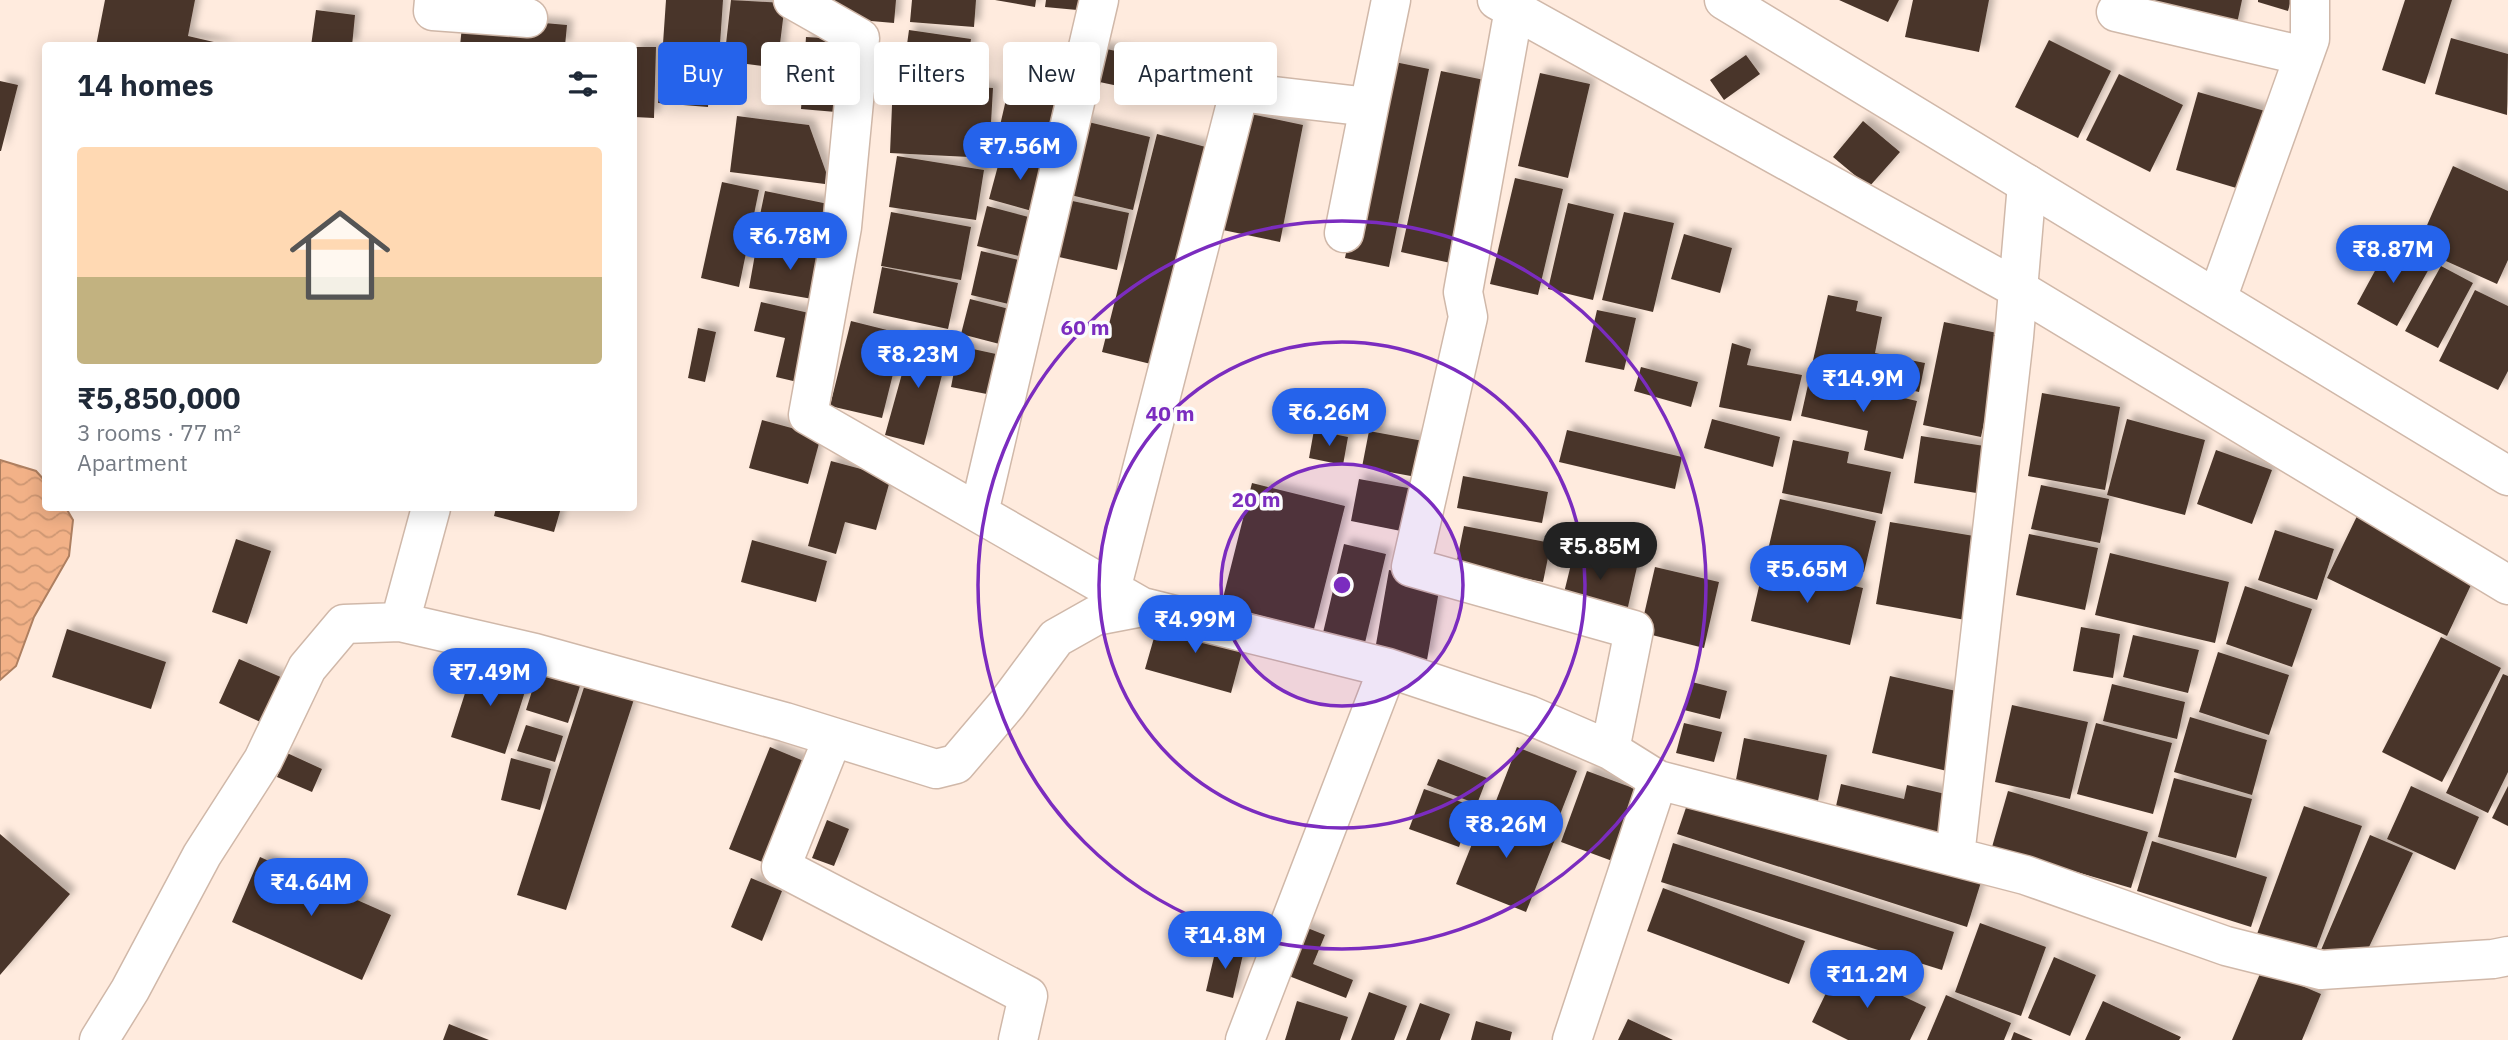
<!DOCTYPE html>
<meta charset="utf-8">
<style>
body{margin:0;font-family:"IBM Plex Sans",sans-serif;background:#f6f6f7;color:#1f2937;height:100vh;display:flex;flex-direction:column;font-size:26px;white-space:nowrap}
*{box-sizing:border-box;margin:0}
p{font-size:23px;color:#747a83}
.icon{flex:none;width:38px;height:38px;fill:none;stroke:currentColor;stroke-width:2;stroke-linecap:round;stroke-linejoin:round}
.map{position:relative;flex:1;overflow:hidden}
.details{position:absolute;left:42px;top:42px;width:595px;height:469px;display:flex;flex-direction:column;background:#fff;border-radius:7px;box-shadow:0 4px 18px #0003}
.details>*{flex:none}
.hud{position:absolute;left:658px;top:42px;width:665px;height:63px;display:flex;gap:14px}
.price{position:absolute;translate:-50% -60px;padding:0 16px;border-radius:24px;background:#2563eb;color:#fff;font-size:23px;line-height:46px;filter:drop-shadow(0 2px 4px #0008)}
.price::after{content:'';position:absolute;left:50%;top:42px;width:21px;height:16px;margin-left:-10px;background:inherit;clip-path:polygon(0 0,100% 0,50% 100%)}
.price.on{background:#222;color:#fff}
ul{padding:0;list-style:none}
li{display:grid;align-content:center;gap:14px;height:371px;padding:0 35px}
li+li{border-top:2px solid #e0e1e3}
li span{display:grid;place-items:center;height:217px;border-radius:7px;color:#555}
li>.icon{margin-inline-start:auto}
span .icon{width:126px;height:126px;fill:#fffc;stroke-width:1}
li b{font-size:30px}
h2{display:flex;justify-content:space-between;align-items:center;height:84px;padding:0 35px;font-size:30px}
.pill{padding:0 24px;border-radius:7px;background:#fff;box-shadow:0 4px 18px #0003;font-size:24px;line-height:63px}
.pill.on{background:#2563eb;color:#fff}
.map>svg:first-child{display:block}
</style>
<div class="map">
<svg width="2508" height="1040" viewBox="0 0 2508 1040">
<defs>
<pattern id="water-waves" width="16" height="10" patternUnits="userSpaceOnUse" patternTransform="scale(1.75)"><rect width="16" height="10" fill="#f2b187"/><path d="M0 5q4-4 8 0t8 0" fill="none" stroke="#ce9773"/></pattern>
<filter id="shadow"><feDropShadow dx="6" dy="-6" stdDeviation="3.5" flood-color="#0004"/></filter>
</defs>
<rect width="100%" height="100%" fill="#ffebde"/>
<!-- water -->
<path fill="url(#water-waves)" stroke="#ae7f60" stroke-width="2" d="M0 460 36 471 45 481 46 508H66L73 520 69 556 34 617 16 666 0 680Z"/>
<!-- building -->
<path fill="#4a362a" filter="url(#shadow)" d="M105 0H195L188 36 231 46H96Z
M666 0H723L718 73 680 71 681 59 662 58Z
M731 0 785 3 777 68 724 61Z
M827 0H896L894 23 825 17Z
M912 0H976L974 27 910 22Z
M995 0H1036L1035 7Z
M1046 0H1089L1088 11 1045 7Z
M1839 0H1899L1888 22Z
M1913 0H1989L1979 52 1905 37Z
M2131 0H2242L2235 33Z
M2258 0H2291L2288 11 2258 2Z
M2405 0H2452L2425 84 2382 70Z
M316 10 355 15 352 46H311Z
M463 16 567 25 565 46H460Z
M909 30 971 39 966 75 904 66Z
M806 37 854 40 836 112 801 109Z
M2451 38 2508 54 2507 115 2435 94Z
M2049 40 2111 71 2078 138 2015 107Z
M634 47H656L654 118 634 117Z
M1097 47 1168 62 1161 95 1090 80Z
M1746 55 1760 74 1724 100 1710 80Z
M1385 60 1429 69 1389 267 1345 258Z
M661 62 676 63V76L710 78 708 107 658 103Z
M1441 71 1494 82 1455 264 1401 252Z
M1540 73 1590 84 1568 178 1518 166Z
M2119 74 2183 105 2150 172 2086 140Z
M0 81 18 85 1 151H0Z
M893 82 993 88 989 158 890 153Z
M1008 91 1065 105 1053 159 995 147Z
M2198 92 2265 111 2243 190 2176 170Z
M1241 112 1303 125 1280 242 1218 229Z
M737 116 809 125 826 172 825 184 730 172Z
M1076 119 1150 137 1133 210 1058 192Z
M1863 121 1900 152 1869 187 1833 157Z
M1157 134 1217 150 1163 367 1102 352Z
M1002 151 1052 165 1039 213 989 199Z
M897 156 984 170 976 220 889 207Z
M2453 166 2508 191V260L2497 284 2417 248Z
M1515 178 1563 189 1538 295 1490 284Z
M722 182 759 190 739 287 701 278Z
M765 191 838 206 829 248 756 234Z
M1063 199 1129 213 1117 270 1050 255Z
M1568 203 1614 214 1593 300 1548 289Z
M987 206 1040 220 1031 259 977 246Z
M891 212 971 227 961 280 881 266Z
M1624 212 1674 223 1653 312 1602 300Z
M1684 234 1732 248 1720 293 1671 279Z
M757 243 832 256 824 301 749 288Z
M2389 245 2430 267 2397 326 2357 304Z
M981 251 1031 263 1021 307 971 295Z
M2441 266 2473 283 2438 348 2405 331Z
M882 267 958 283 948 329 873 313Z
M2475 290 2508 306V371L2498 390 2439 361Z
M1828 295 1858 301 1856 311 1882 317 1875 353 1925 363 1919 392 1811 369Z
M970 299 1021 312 1011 347 961 334Z
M761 302 822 316 806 384 776 377 785 338 754 331Z
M1597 310 1636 318 1624 370 1585 362Z
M851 321 903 334 882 418 830 406Z
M1944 322 2002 334 1981 437 1923 425Z
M698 328 716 332 705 382 688 378Z
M913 334 950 344 924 445 885 435Z
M1732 343 1751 349 1747 365 1802 375 1791 421 1719 407Z
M959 346 1010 357 1002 397 951 387Z
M1641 367 1698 382 1691 407 1634 391Z
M1810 376 1917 401 1903 459 1864 450 1868 431 1801 416Z
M2042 393 2120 407 2105 490 2028 476Z
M1712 419 1780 437 1773 467 1704 448Z
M2127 419 2205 440 2185 515 2107 495Z
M762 420 821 436 808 484 749 468Z
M1314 430 1348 437 1343 465 1309 458Z
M1567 430 1682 457 1675 489 1559 462Z
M1369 431 1434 443 1427 479 1362 467Z
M1921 436 1997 448 1989 495 1914 483Z
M1793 440 1849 452 1847 463 1891 472 1882 514 1782 493Z
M2216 450 2272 470 2252 524 2197 504Z
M831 461 891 477 876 530 845 522 836 554 808 546Z
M1463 476 1548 492 1542 523 1457 508Z
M1359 479 1419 490 1411 533 1351 521Z
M1252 483 1345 506 1314 629 1221 606Z
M2041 485 2109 499 2100 543 2031 529Z
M1780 499 1876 521 1864 572 1768 550Z
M496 508H561L554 532 494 516Z
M2359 512 2478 570 2447 636 2327 578Z
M1890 522 1986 538 1971 621 1876 604Z
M1464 526 1551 543 1543 582 1456 565Z
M2275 530 2334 549 2317 600 2258 580Z
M2029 534 2098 548 2085 610 2016 595Z
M236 539 271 551 247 624 212 612Z
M752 540 827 561 816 602 741 582Z
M1344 544 1386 554 1364 647 1322 637Z
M1576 544 1639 558 1625 620 1561 605Z
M2110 553 2229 582 2215 643 2095 615Z
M1764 565 1863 588 1850 645 1751 621Z
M1655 567 1719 582 1704 648 1640 632Z
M1389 570 1441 579 1427 660 1375 650Z
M2245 586 2312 609 2292 667 2226 644Z
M1160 617 1245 641 1231 693 1145 669Z
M2081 627 2120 634 2113 678 2073 671Z
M67 629 166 662 151 709 52 677Z
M2133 635 2199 650 2188 693 2123 677Z
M2441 637 2501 668 2442 782 2382 752Z
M2218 652 2289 675 2269 735 2199 712Z
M239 659 290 681 269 726 219 703Z
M475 662 529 679 505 754 451 737Z
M538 672 580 686 568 723 526 710Z
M2503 674 2508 676V772L2488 813 2446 793Z
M1890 676 1965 693 1947 771 1872 753Z
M587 678 636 693 566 910 517 895Z
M1692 682 1727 691 1720 719 1684 710Z
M2112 684 2185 702 2177 739 2103 721Z
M2012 705 2088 722 2070 799 1995 782Z
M2190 717 2267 740 2252 795 2174 772Z
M1684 723 1722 732 1714 762 1676 753Z
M2096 723 2172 743 2153 814 2077 794Z
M526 725 563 736 555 762 517 751Z
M1744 738 1827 755 1817 806 1734 790Z
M770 747 811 764 770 865 729 849Z
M1517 747 1577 771 1554 830 1494 806Z
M287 753 322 769 312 792 277 777Z
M511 758 551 769 540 810 501 800Z
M1438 759 1487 778 1477 804 1427 785Z
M1587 771 1641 791 1615 862 1561 842Z
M2174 778 2252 799 2236 858 2158 837Z
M1841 784 1904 799 1907 785 1954 796 1942 842 1834 815Z
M2411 786 2479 817 2455 870 2387 839Z
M2508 786V826L2492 818Z
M1424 789 1473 806 1459 847 1409 829Z
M1692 790 1981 882 1967 927 1677 834Z
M2008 791 2148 832 2131 888 1992 847Z
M2304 806 2362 826 2314 955 2257 934Z
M1486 809 1556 837 1526 912 1456 884Z
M827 820 849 829 834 866 812 858Z
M0 834 70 894 0 975Z
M2370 835 2413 853 2362 962 2321 950Z
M2152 841 2267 877 2251 927 2137 891Z
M1673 843 1954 932 1942 970 1661 882Z
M260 857 391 915 362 980 232 922Z
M751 878 782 891 762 941 731 927Z
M1663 888 1805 941 1789 984 1647 931Z
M1980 923 2046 947 2021 1016 1955 992Z
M1300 925 1325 935 1313 964 1353 980 1346 998 1281 973Z
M1217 944 1244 950 1233 998 1206 991Z
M2054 957 2096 975 2070 1036 2028 1018Z
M1839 966 1926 1007 1910 1040H1848L1812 1022Z
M2262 969 2321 994 2302 1040H2232Z
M1369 992 1407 1006 1394 1040H1351Z
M1946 995 2011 1023 2004 1040H1927Z
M1297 1001 1348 1017 1340 1040H1285Z
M2103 1001 2181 1037 2179 1040H2085Z
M1420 1003 1450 1014 1440 1040H1406Z
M1628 1019 1673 1040H1618Z
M1476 1021 1512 1032 1510 1040H1471Z
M449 1024 489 1040H443Z
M2014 1032 2033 1040H2011Z"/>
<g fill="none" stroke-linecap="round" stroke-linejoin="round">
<!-- street casing -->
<g stroke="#d0b8a9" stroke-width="41">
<path id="street" d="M434 0 433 11 528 18
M793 0 860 38 842 227 808 415 1142 607
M1497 0 2018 289 2508 585
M1514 9 1463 292 1468 317 1411 567 1634 630 1610 750
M2116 12 2304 56
M1344 233 1369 107
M2217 299 2310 39V0
M979 513 1099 0
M1111 590 1239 92 1369 107 1391 0
M400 622 431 508
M833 737 781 867 1028 996 1018 1040
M1955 856 2014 337 2027 184
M99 1040 130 990 202 855 263 760 307 668 344 624 400 622 535 653 785 722 936 769 956 764 1007 704 1056 638 1095 616 1142 607 1388 668 1529 715 1610 750 1658 780 2025 875 2226 946 2321 970 2493 959 2508 956
M1245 1040 1388 668
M1572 1040 1658 780"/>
</g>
<!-- secondary casing -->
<g stroke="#d0b8a9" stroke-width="41">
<path id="secondary" d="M1724 0 2508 476"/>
</g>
<!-- street -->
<use href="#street" stroke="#fff" stroke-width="38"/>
<!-- secondary -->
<use href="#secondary" stroke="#fff" stroke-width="38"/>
</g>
<!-- distance rings -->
<circle cx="1342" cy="585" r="121" fill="#7b2cbf" fill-opacity=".12"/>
<g fill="none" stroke="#7b2cbf" stroke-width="3.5">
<circle cx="1342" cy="585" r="121"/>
<circle cx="1342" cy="585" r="243"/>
<circle cx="1342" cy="585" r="364"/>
</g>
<circle cx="1342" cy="585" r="10" fill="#7b2cbf" stroke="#fcfcfc" stroke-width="3.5"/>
<g font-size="21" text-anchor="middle" font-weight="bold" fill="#7b2cbf" stroke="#fcfcfc" stroke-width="7" stroke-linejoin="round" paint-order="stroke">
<text x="1085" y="335">60 m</text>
<text x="1170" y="421">40 m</text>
<text x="1256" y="507">20 m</text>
</g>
</svg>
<b class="price" style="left:1020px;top:182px">₹7.56M</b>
<b class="price" style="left:790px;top:272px">₹6.78M</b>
<b class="price" style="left:2393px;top:285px">₹8.87M</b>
<b class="price" style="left:918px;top:390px">₹8.23M</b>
<b class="price" style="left:1863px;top:414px">₹14.9M</b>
<b class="price" style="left:1329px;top:448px">₹6.26M</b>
<b class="price on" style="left:1600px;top:582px">₹5.85M</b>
<b class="price" style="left:1807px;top:605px">₹5.65M</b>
<b class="price" style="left:1195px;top:655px">₹4.99M</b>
<b class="price" style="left:490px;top:708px">₹7.49M</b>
<b class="price" style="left:1506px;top:860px">₹8.26M</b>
<b class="price" style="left:311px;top:918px">₹4.64M</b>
<b class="price" style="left:1225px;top:971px">₹14.8M</b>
<b class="price" style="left:1867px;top:1010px">₹11.2M</b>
<div class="hud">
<a class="pill on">Buy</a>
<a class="pill">Rent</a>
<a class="pill">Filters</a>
<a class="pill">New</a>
<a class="pill">Apartment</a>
</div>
<section class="details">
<h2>14 homes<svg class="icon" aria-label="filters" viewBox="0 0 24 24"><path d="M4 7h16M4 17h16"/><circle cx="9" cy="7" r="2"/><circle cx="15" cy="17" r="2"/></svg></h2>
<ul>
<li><span style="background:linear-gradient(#ffd9b3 60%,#c2b280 0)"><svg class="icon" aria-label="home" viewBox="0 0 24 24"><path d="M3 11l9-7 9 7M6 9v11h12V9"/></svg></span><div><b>₹5,850,000</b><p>3 rooms · 77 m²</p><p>Apartment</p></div></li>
</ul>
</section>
</div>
